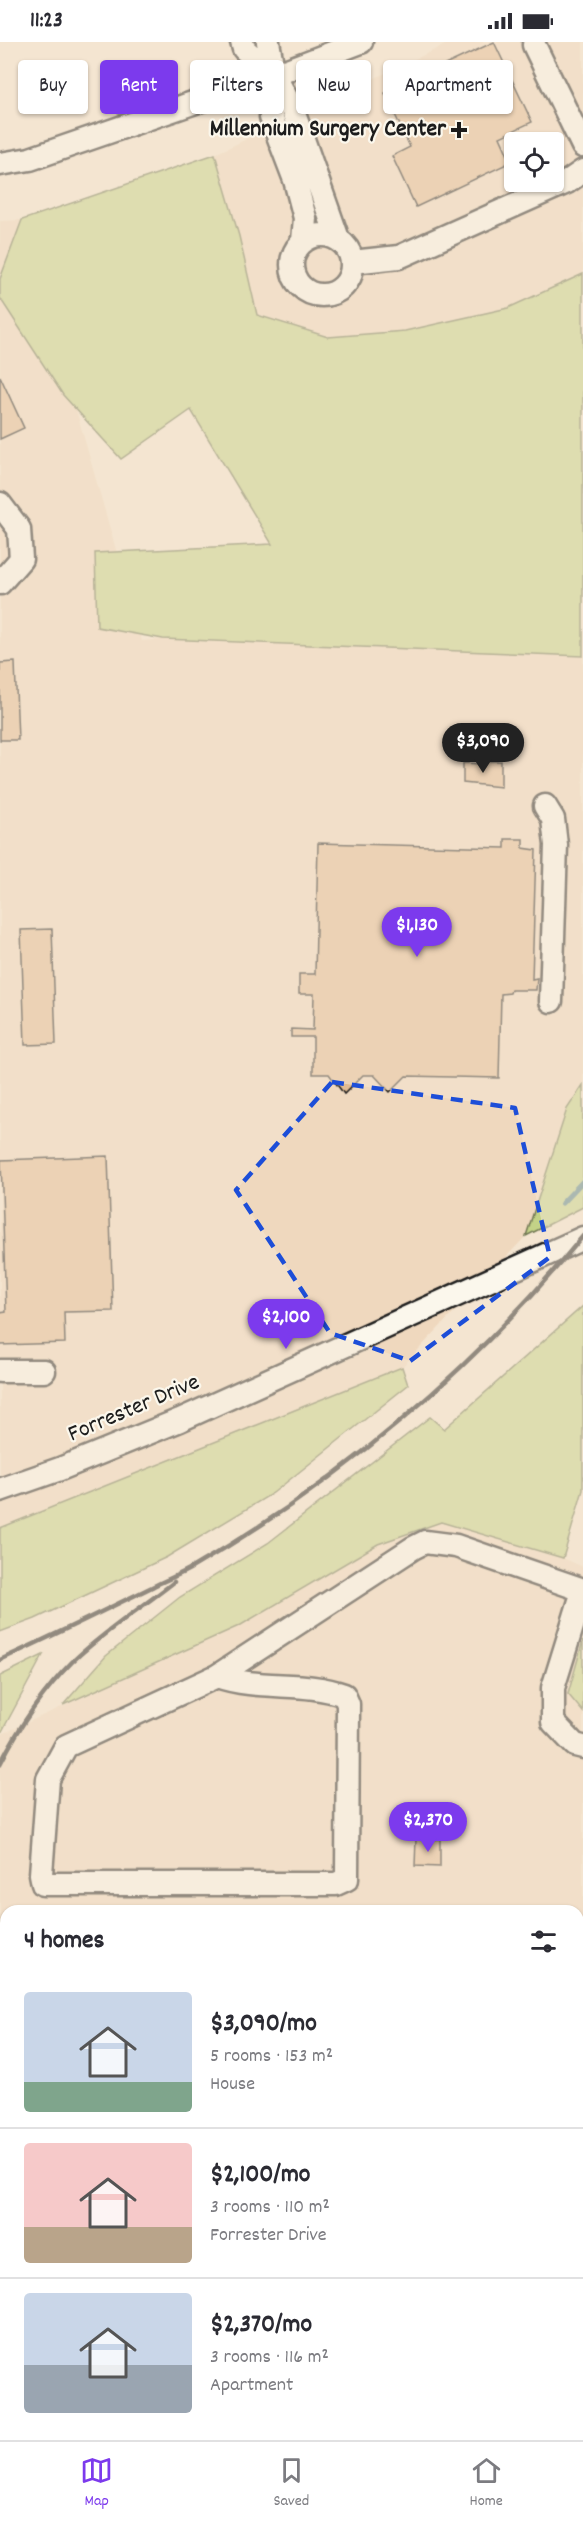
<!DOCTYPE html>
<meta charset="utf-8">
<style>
body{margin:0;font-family:Dekko,sans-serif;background:#f7f7f7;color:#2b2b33;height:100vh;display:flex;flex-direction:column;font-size:22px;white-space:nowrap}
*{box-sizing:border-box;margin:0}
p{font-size:20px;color:#7c7c81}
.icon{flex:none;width:33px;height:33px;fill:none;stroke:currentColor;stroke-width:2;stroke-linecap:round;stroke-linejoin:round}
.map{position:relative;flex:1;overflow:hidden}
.drawer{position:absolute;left:0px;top:1863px;width:584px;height:536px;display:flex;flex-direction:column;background:#fff;border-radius:18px 18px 0 0;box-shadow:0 2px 4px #0004}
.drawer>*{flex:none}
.guide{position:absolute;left:18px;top:18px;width:548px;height:54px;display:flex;gap:12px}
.fabs{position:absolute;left:504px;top:90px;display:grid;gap:12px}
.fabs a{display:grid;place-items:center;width:60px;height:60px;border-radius:6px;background:#fff;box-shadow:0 2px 4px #0004;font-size:30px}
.price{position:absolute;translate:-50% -51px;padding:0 14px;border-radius:21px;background:#7c3aed;color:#fff;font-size:20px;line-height:39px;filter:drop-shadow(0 2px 3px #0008)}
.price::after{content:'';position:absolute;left:50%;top:36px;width:18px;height:14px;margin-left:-9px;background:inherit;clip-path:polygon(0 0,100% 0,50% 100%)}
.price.selected{background:#222;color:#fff}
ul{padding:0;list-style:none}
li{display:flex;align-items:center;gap:18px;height:150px;padding:0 24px}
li+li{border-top:2px solid #e1e1e2}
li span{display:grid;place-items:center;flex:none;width:168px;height:120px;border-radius:6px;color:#555}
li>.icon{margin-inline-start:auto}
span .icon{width:72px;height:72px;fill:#fffc;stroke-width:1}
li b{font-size:26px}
h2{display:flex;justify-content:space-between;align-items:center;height:72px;padding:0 24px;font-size:26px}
.tag{padding:0 21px;border-radius:6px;background:#fff;box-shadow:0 2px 4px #0004;font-size:21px;line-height:54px}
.tag.selected{background:#7c3aed;color:#fff}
.status{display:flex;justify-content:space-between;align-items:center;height:42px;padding:0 30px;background:#fff;direction:ltr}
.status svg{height:16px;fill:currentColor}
.tabs{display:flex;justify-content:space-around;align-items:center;height:84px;border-top:2px solid #e1e1e2;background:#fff;font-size:16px;color:#7c7c81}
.tabs a{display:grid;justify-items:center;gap:3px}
.tabs .selected{color:#7c3aed}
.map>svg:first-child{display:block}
</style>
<div class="status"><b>11:23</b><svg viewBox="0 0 49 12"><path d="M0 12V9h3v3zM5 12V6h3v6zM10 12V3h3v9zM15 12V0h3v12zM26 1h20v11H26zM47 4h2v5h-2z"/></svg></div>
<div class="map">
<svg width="583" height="2398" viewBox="0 0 583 2398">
<rect width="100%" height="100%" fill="#f4e5d1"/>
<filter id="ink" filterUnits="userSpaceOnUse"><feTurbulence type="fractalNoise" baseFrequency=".0167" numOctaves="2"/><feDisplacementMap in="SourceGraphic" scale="12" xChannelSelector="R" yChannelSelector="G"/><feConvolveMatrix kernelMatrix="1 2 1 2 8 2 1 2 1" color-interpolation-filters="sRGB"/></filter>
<g filter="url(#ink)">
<!-- built -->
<path fill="#efd8be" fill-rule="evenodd" d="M451 0H583V232L508 266 405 289 328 295 257 272 239 194 215 112ZM514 100H554V140H514Z
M22 178 142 599 163 597 583 614V1043L567 1067 526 1194 402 1325 0 1486V179Z
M441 1480 563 1516 583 1525V1599L568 1652 583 1670V2398H0V1693L241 1583 378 1502ZM6 1869H578V2392H6Z"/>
<!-- green -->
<path fill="#c3d287" stroke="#707752" stroke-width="1.5" d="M215 112 239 194 257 273 328 295 405 289 508 266 583 232V614L163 597 97 585 95 511 272 502 191 368 121 417 63 353 0 256V237L22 178Z
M583 1043V1165L526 1194 567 1067Z
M583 1264V1448L563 1516 441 1480 378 1502 241 1583 63 1663 106 1614 180 1555 268 1501 430 1375 444 1387Z
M402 1325 408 1343 273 1451 167 1515 35 1577 0 1590V1486Z
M583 1599V1670L568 1652Z
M43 1613 0 1693V1634Z"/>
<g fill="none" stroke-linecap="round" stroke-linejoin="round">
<!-- stream -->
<path stroke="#538289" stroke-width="5" d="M562 1161 583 1139"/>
</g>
<!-- building -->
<path fill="#e2bb92" stroke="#1c1c1c" stroke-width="1.5" d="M494 0 532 80 500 95 511 120 416 165 392 114 410 105 385 51Z
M0 334 24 386 0 397Z
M15 620 18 698H0V621Z
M483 719H501V745L463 741V721L483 722Z
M505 797H523V806L536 808 532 937 537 936 536 948H511L510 951 501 952 499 1036 406 1034 390 1050 374 1033H363L344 1052 329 1032H313V995H291V987L313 988 314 952H299V932H315L318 801 505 806Z
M52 887 56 1002 25 1003 21 888Z
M108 1114 113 1269 64 1270 65 1301 0 1303V1271L6 1270 1 1118Z
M416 1797H440V1825L415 1824Z"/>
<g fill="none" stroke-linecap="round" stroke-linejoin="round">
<!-- minor casing -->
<g stroke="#1c1c1c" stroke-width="27">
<path id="minor" d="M242 0 244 7 274 33 271 75 295 138 305 176 303 199
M268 0 274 33 292 66 338 197
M534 3 583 104
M0 122 30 117 274 33 361 0
M292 223a30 30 0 1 1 60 0a30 30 0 1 1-60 0Z
M352 220 399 215 567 140 583 129
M0 462 19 487 21 517 0 541
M545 764 553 777 556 803 551 959
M0 1329H44
M0 1448 60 1427 180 1378 583 1196
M583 1549 553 1646V1680L575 1703 583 1705
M217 1634C260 1649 304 1638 344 1653L348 1662 347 1837 336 1842H43L41 1832 48 1737 66 1704 217 1634 413 1506 425 1500 456 1504 583 1548"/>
</g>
<!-- minor -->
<use href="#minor" stroke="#fbf7ec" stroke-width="22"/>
<!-- rail -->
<path stroke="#1c1c1c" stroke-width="4.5" d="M0 1618C51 1595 101 1570 152 1545 165 1538 180 1533 193 1525 340 1440 475 1326 583 1194
M0 1722C19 1685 42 1650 72 1620 103 1590 140 1567 174 1540"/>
</g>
</g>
<!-- marked area -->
<path d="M0 0H583V2398H0ZM332 1040 515 1066 550 1215 410 1319 330 1291 236 1148Z" fill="#f4e5d1" fill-opacity=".55" fill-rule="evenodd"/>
<path fill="none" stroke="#1d4ed8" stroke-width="4.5" stroke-dasharray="12 8" stroke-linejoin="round" d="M332 1040 515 1066 550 1215 410 1319 330 1291 236 1148Z"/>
<!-- markers -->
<path fill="#1c1c1c" stroke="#fbf7ec" stroke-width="2" d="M456 79h6v6h6v6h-6v6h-6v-6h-6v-6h6z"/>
<g text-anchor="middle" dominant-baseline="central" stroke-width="4.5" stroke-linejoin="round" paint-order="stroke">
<!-- poi labels -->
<g font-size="24" font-weight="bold" fill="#1c1c1c" stroke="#fbf7ec" text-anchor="end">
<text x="446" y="88">Millennium Surgery Center</text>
</g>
<!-- street labels -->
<g font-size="24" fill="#1c1c1c" stroke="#fbf7ec">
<text transform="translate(134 1367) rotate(-23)">Forrester Drive</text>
</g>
</g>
</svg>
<div class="fabs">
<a><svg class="icon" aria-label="locate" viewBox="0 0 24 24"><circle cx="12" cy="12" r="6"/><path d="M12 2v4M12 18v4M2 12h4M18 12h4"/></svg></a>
</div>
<b class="price selected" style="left:483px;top:732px">$3,090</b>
<b class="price" style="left:417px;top:916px">$1,130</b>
<b class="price" style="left:286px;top:1308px">$2,100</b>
<b class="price" style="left:428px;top:1811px">$2,370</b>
<div class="guide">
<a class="tag">Buy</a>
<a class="tag selected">Rent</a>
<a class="tag">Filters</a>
<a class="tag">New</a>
<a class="tag">Apartment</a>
</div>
<section class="drawer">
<h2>4 homes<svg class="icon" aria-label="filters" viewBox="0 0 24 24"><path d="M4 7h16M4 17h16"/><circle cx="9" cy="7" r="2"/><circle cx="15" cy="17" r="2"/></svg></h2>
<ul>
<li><span style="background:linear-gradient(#c9d6e8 75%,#7fa58c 0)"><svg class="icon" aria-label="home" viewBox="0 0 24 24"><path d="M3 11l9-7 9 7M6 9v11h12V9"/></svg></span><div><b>$3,090/mo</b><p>5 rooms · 153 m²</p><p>House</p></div></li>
<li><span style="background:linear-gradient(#f6c9c9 70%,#b9a48a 0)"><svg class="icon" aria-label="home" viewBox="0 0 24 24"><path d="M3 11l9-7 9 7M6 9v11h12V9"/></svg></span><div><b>$2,100/mo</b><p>3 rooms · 110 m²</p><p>Forrester Drive</p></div></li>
<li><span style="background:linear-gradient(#c9d6e8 60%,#9aa5b1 0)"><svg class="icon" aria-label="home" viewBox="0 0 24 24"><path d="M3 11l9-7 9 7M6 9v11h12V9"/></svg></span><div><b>$2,370/mo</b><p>3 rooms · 116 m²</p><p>Apartment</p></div></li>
</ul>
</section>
</div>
<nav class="tabs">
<a class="selected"><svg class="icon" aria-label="map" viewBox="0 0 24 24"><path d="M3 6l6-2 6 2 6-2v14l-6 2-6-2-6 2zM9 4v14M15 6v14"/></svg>Map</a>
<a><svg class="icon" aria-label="saved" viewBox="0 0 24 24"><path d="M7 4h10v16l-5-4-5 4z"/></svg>Saved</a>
<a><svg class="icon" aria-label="home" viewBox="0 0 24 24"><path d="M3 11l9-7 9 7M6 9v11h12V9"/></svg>Home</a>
</nav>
